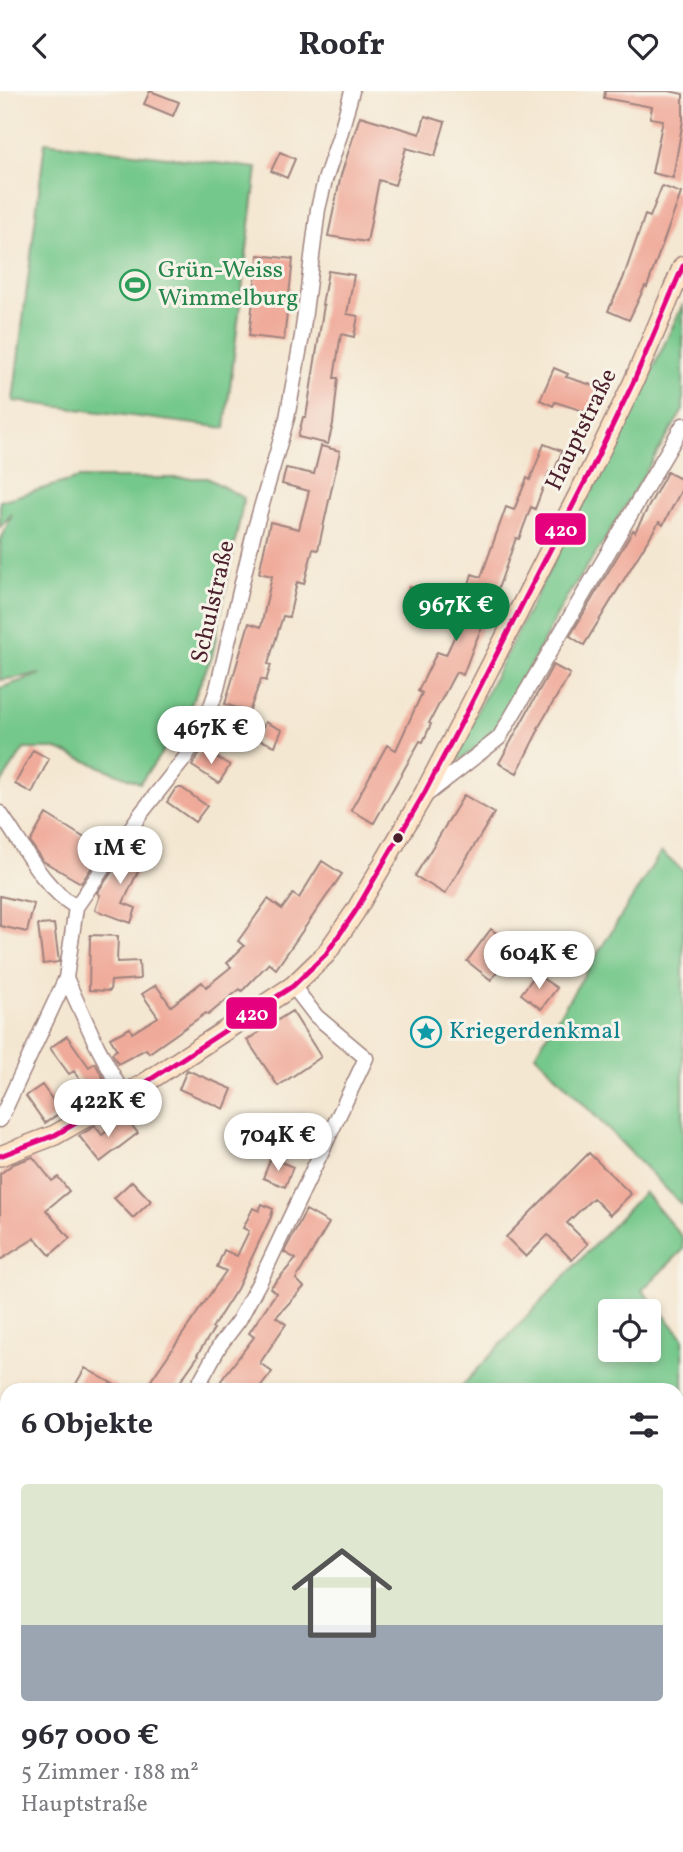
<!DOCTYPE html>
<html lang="de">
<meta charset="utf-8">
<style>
body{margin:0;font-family:Vollkorn,serif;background:#f2f2f3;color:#2b2b33;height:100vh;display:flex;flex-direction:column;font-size:26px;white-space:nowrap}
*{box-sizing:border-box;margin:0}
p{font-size:23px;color:#7c7c81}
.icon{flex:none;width:38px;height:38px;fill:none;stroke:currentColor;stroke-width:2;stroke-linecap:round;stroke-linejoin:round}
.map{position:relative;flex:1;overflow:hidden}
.side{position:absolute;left:0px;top:1292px;width:684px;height:471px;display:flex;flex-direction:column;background:#fff;border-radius:21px 21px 0 0;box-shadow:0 4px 10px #0003}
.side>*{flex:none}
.controls{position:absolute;left:598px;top:1208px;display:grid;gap:14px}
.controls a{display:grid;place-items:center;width:63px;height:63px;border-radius:7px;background:#fff;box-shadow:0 4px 10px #0003;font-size:35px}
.price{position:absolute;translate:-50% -60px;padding:0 16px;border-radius:24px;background:#fff;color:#222;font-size:23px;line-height:46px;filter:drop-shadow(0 2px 4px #0008)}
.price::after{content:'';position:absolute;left:50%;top:42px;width:21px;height:16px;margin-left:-10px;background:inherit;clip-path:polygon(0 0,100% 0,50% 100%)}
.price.on{background:#0b8043;color:#fff}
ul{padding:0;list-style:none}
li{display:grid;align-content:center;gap:14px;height:371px;padding:0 21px}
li+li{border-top:2px solid #e1e1e2}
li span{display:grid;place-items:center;height:217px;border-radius:7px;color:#555}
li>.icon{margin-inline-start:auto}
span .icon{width:126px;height:126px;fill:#fffc;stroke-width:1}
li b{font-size:30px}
h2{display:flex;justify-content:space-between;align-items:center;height:84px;padding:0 21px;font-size:30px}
header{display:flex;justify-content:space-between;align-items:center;height:91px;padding:0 21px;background:#fff;font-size:32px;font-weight:700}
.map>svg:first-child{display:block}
</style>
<header><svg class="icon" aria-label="back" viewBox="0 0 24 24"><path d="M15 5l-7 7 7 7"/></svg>Roofr<svg class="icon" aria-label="heart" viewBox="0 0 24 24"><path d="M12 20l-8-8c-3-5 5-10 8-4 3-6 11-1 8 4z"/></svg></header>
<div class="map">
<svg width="683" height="1761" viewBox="0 0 683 1761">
<rect width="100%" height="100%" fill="#f7f3e8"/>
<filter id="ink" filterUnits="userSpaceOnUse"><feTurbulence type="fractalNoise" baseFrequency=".0143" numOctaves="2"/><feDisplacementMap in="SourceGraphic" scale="14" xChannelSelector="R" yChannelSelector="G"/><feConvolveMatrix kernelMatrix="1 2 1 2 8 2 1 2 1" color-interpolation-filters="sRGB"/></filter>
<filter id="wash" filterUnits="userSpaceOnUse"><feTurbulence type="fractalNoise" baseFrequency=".00686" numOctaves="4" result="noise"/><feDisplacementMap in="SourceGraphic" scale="28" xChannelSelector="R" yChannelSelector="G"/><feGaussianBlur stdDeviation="1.57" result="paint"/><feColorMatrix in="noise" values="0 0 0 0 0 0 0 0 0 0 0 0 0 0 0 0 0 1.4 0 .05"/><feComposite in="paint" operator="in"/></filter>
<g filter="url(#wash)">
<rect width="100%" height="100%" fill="#f4e7d1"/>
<!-- green -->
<path fill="#75c88b" stroke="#60745b" stroke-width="2" fill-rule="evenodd" d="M45 51 257 77 225 337 13 310Z
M683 213V319L604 450 566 507 493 646 448 677 583 413 619 351Z
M79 387H207L244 407 212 565 183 632 140 692 57 658H24L0 694V597L41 583 0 589V451L12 423 0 436V410Z
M661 761 683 780V1115L535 963Z
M644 1101 683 1147V1159L642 1199 683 1246V1401L677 1396V1298H459ZM611 1220H649V1258H611Z
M327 1755H607L602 1761H326Z"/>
<g id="blocks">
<!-- building -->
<path fill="#f0aa9a" d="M150 0 179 11 173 25 144 13Z
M605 0H669L683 3V29L673 87 652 82 663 29 650 27 652 16 604 7Z
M360 25 420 43 425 25 445 31 435 65 406 57 395 94 379 89 367 151 328 145 341 84Z
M280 61 295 68 287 87 271 80Z
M662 95 681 102 647 196 645 195 629 229 608 220 623 188 645 124 650 126Z
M258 164 293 168 284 249 249 245Z
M328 180 354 184 347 223 358 225 354 246 341 243 334 287H338L333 333 328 353 298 346 303 326H306L324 214H322Z
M554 277 568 283 566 286 601 297 593 323 555 311 553 315 540 309Z
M544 353 562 360 553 383 549 381 535 418 531 416 519 448 516 447 493 512 475 552 463 584 456 581 429 632 431 633 423 651 420 650 374 732 351 719 387 654 396 659 422 602 418 600 437 561 446 564 471 509 465 507 472 483 481 486 506 416 514 419 527 387 530 389Z
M321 355 340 360 318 459 313 458 304 493 297 491 289 526 283 525 268 573 271 574 266 590 261 588 249 621 225 613 249 532 261 536 272 485 259 482 270 431 299 438 309 400 282 393 286 377 314 383Z
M667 381 683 389V396L663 434 659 431 584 554 570 545 633 439 635 441Z
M409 496 429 502 422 525 402 520Z
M553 574 570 583 538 637 539 638 517 682 499 672Z
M265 631 282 639 275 655 257 648Z
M202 658 230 674 219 692 192 675Z
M33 659 49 668 32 702 15 693Z
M176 697H182L207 715 195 731 167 711Z
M464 704 494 722 445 803 415 785Z
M46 723 104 759 81 792 43 770 30 751Z
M135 748 144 753 134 771 141 774 123 812 136 817 131 832 95 819 100 804 97 802Z
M322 770 342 783 276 878 269 872 242 900 240 898 208 924 206 922 149 962 146 958 118 973 112 962 117 959 110 947 130 937 132 942 158 926 142 903 156 894 171 915 202 891 206 896 231 876 227 872 244 855 238 850 268 808 282 818 293 803 299 807Z
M0 805 34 813 27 841 0 835Z
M54 833 59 871 43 873 38 834Z
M491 838 516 858 491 889 467 870Z
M90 844 118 845 117 871 139 870 140 888 111 890 110 900 89 899Z
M536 883 557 897 541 918 521 903Z
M292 920 321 966 278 995 247 949Z
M67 945 89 976 95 972 105 990 88 1002 74 980 69 983 50 957Z
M187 979 232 998 224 1018 179 998Z
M42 994 61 1021 45 1032 26 1005Z
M125 1026 138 1042 100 1071 79 1045 95 1035 102 1044Z
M589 1062 631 1103 610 1124 593 1107 567 1132 588 1153 572 1169 548 1144 526 1166 506 1146Z
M33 1066 52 1090 58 1086 69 1100 46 1119 70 1147 50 1164 35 1147 0 1169V1083L13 1073Z
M271 1067 293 1076 285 1096 263 1087Z
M132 1090 151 1110 133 1127 114 1107Z
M262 1113 273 1118 271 1126 237 1198 212 1237 214 1238 197 1264 198 1265 175 1298H145L226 1180 217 1176 224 1159 237 1165 249 1140 243 1137 253 1117 259 1120Z
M306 1119 329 1132 296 1188 304 1196 276 1226 286 1233 260 1272 272 1281 259 1298H229L220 1291 254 1246 249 1242 276 1202 270 1197 296 1168 284 1161Z
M85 1277 122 1298H73Z"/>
</g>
</g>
<g filter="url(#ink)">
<use href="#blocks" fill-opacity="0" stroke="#9f837e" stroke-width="2"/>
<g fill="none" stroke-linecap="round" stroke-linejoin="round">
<!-- street casing -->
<g stroke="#9f837e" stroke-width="17">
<path id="street" d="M426 704 499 647 683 334
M0 722C24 755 40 794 76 816
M66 887 97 955 124 1005
M0 1029 66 887 76 816 142 721 185 667 204 635 217 598 254 441 287 327 302 245 318 118 325 89 340 44 352 0
M196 1298 220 1254 239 1229 261 1188 366 967 316 925 293 895
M0 1583 7 1578
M677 1610 683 1616"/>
</g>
<!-- secondary casing -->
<g stroke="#9f837e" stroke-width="22">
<path id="secondary" d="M0 1065 55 1044 142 994 293 895 326 863 355 821 386 768 425 701 468 619 591 379 633 292 683 175"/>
</g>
<!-- street -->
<use href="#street" stroke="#fff" stroke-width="14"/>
<!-- secondary -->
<use href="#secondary" stroke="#fee4c5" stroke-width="19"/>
<!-- bus-1 casing -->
<g stroke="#f7f3e8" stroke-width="10">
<path id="bus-1" d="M0 1065 55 1044 142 994 293 895 326 863 355 821 425 701 468 619 591 379 633 292 683 175"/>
</g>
<!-- bus-1 -->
<use href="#bus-1" stroke="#e5007d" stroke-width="5"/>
</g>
</g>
<!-- icons -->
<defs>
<g id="stadium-ring" transform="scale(1.575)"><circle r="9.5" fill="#f7f3e8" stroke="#2e9e5b" stroke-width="1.5"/><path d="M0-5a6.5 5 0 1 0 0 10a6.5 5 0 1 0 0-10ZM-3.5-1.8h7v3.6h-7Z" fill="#2e9e5b"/></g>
<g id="sight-ring" transform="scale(1.575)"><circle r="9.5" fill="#f7f3e8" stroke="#0f9aa8" stroke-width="1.5"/><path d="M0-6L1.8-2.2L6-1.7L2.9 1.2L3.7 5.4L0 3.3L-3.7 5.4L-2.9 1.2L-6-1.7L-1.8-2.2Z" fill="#0f9aa8"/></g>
</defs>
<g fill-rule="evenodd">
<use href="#stadium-ring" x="135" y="194"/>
<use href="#sight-ring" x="426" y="941"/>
</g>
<!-- markers -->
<circle fill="#4a1f2b" stroke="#f7f3e8" stroke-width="2.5" cx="398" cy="747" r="6"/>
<g text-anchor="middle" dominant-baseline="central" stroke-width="6" stroke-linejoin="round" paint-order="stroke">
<!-- leisure labels -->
<g font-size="24" fill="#27864d" stroke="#f7f3e8" text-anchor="start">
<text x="158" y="180">Grün-Weiss<tspan x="158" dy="28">Wimmelburg</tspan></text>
</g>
<!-- street labels -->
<g font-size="24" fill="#4a1f2b" stroke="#f7f3e8">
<text transform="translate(582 339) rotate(-64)">Hauptstraße</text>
<text transform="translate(214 511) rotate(-77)">Schulstraße</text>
</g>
<!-- culture labels -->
<g font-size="24" fill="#0d838f" stroke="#f7f3e8" text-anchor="start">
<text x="449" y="941">Kriegerdenkmal</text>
</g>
</g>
<g stroke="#f7f3e8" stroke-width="2.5">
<rect x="534" y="421" width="53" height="34" rx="7" fill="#e5007d"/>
<rect x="225" y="905" width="53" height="34" rx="7" fill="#e5007d"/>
</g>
<g font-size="19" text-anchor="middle" font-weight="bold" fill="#fff">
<text x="561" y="445">420</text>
<text x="252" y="929">420</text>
</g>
</svg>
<div class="controls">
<a><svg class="icon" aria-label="locate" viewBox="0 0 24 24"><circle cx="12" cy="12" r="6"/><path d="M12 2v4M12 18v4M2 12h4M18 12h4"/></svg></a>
</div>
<b class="price on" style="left:456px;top:552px">967K €</b>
<b class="price" style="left:211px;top:675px">467K €</b>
<b class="price" style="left:120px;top:795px">1M €</b>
<b class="price" style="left:539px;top:900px">604K €</b>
<b class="price" style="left:108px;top:1048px">422K €</b>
<b class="price" style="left:278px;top:1082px">704K €</b>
<section class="side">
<h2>6 Objekte<svg class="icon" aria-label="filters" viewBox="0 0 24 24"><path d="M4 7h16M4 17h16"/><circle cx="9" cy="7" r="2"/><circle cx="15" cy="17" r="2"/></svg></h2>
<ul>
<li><span style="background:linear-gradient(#dfe7d0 65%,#9aa5b1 0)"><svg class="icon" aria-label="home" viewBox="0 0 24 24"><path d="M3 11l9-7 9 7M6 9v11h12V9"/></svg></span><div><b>967 000 €</b><p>5 Zimmer · 188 m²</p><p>Hauptstraße</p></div></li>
</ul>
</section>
</div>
